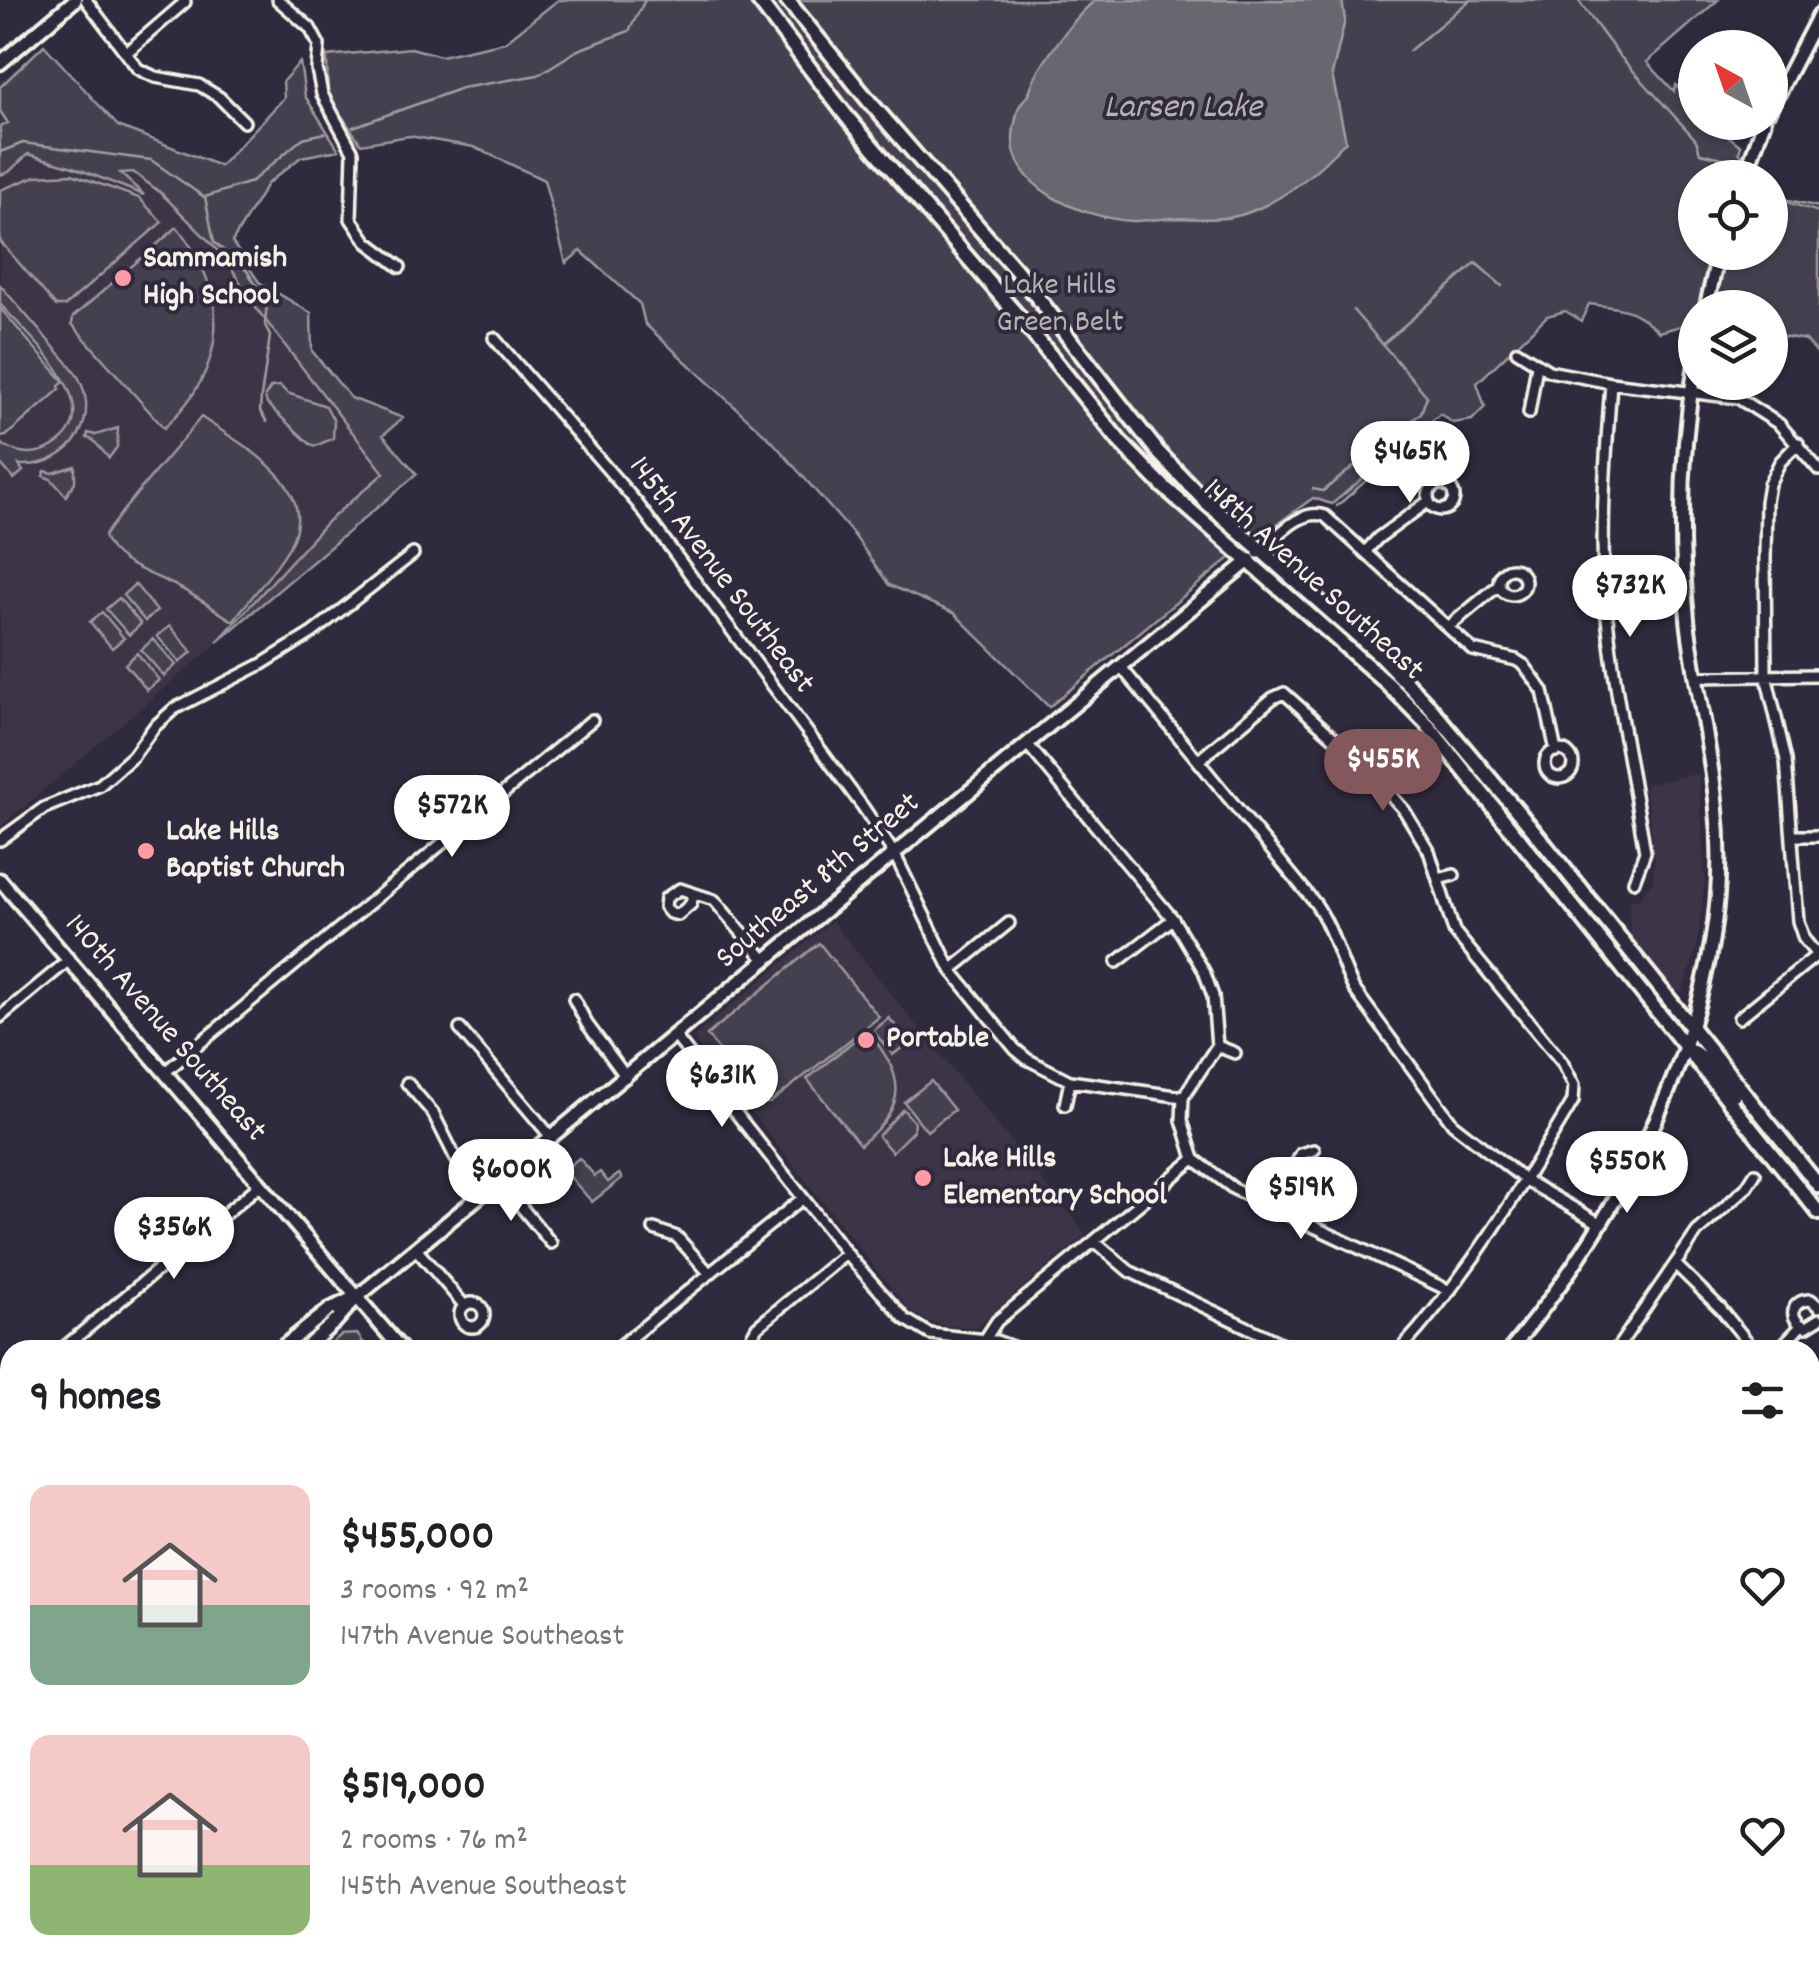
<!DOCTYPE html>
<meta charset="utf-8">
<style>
body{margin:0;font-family:Dekko,sans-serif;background:#f6f6f6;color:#202124;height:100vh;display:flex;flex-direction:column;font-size:38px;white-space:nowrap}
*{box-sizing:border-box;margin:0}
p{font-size:32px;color:#757577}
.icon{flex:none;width:55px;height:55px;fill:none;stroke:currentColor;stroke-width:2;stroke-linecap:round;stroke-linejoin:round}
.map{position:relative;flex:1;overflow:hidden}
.sheet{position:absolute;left:0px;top:1340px;width:1820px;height:642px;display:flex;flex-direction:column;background:#fff;border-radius:30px 30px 0 0;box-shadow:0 2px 8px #0004}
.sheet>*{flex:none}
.needle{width:65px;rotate:320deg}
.tools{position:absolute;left:1678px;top:30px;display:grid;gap:20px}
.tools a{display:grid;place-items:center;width:110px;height:110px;border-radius:50%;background:#fff;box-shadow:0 2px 8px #0004;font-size:50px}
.price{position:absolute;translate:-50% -85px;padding:0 22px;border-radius:35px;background:#fff;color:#222;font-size:32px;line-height:65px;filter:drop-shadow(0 2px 5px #0008)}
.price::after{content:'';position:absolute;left:50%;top:60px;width:30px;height:22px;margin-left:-15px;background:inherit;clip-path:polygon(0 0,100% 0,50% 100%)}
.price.selected{background:#84575d;color:#fff}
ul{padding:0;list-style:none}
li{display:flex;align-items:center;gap:30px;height:250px;padding:0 30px}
li span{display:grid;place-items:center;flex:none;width:280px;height:200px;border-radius:20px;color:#555}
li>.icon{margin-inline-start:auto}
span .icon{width:120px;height:120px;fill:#fffc;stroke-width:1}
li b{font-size:42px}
h2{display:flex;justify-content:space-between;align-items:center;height:120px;padding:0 30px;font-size:42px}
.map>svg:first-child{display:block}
</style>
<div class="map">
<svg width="1819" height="1982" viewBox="0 0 1819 1982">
<rect width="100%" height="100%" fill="#2f2a3d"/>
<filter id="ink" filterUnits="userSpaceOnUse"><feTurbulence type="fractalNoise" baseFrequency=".01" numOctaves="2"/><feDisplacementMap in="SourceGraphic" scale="20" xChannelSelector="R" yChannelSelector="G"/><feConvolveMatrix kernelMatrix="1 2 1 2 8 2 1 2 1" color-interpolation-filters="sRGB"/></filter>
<g filter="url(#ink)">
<!-- built -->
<path fill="#3b3647" d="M44 45 417 474 0 827V82Z
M1699 773 1705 882 1696 952 1682 992 1675 991 1631 936 1628 902 1640 898 1653 880 1655 857 1645 785Z
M832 921 1086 1234 976 1327 946 1326 927 1321 909 1310 696 1043 695 1036Z"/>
<!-- green -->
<path fill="#454050" stroke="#9c989c" stroke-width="2.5" d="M558 0H1718L1647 62 1674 91 1676 85 1695 109V122L1711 123 1741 146 1739 152 1757 177 1695 178V252H1770V193L1774 198 1819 212V355L1806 340 1770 334V308H1695V321L1689 320 1688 324 1659 332C1634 308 1623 308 1589 304L1581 321 1565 311 1547 316 1477 383 1485 407 1472 420 1453 423 1440 414 1332 504 1313 498 1225 562 1049 707 954 613 889 585 854 535 772 441 645 324 640 304 581 251 566 263 544 180 474 147 409 136 361 144 328 96 327 56 411 48 441 56 505 42Z
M44 45 118 126 220 166 284 98 283 81 300 62 305 96 339 150 301 157 267 184 232 242 259 282 311 313 312 351 351 398 403 418 383 435 417 474 217 642 328 521 384 473 256 308 229 264 209 241 161 193 133 172 120 173 144 195 73 167 28 154 9 172 0 175V126L8 123 0 111V87Z
M72 174 139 198 162 222 65 306H56L0 241V190L36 176Z
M177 227C231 296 229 367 164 428L72 324 73 317Z
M0 285 73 369C106 414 73 468 19 465L23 471 14 479 0 463V443C16 454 35 457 53 446 114 409 27 335 0 304Z
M0 308 64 382 59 386 60 389 6 436 0 437Z
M280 386 287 393 326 406 334 421 333 438 316 446 310 444 267 404 265 396 271 387Z
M201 417C241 445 322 485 290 545 275 572 251 597 233 621 213 609 194 594 172 584 150 573 112 562 104 536 134 494 169 457 201 417Z
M118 428 117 447 109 458 93 440 87 438 88 433 96 435Z
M75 466V482L66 496 51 479 43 476 45 471 53 473Z
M135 584 157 611 145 621 123 595Z
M119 598 141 624 129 635 106 609Z
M102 612 124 638 112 648 90 622Z
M170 626 192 652 180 662 157 636Z
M153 639 176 665 164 676 141 650Z
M137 653 159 680 147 690 125 664Z
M819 943 879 1017 770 1103H761L707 1035Z
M889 1018 909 1042 893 1055 873 1031Z
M867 1030C905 1077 910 1104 860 1145L807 1079Z
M931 1081 954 1110 927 1131 904 1102Z
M903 1109 914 1122 913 1131 892 1152 878 1136Z
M579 1158 595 1176 600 1172 608 1182 619 1174 622 1178 592 1202 564 1170Z
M357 1334 369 1350H323L341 1335Z
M0 1497 10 1507V1568L0 1586Z
M0 1775 10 1787V1972L169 1973 177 1982H0Z
M1819 1791V1883L1810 1872V1798Z
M929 1973 937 1982H235L227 1973Z
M1141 1973H1251L1240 1982H1129Z"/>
<!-- water -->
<path fill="#6a6670" stroke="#a19ea0" stroke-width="2.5" d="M1096 0H1342L1345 20 1332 75 1346 141C1320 169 1284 200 1247 213 1223 222 1196 218 1171 218 1158 219 1145 221 1132 221 1084 218 1003 188 1014 128 1017 113 1017 104 1029 95 1030 76 1079 10 1096 0Z"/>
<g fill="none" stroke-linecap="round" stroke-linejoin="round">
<!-- stream -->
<path stroke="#a19ea0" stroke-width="2.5" d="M1578 0 1618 54 1696 140 1700 153 1732 160
M1409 51 1470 0
M353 127 462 88 538 75 578 50 629 31 645 0
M0 152 23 143 151 160 204 197
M1770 188 1776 197 1819 207
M1383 344 1476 263 1502 286
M267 422 260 411 261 397 270 336 265 325 267 302 247 271 214 242 205 197 251 182 303 138 325 133
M1313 489 1323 491 1421 413 1427 396 1353 310
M1337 506 1401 450"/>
<!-- street casing -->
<g stroke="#f4f1e8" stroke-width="16">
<path id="street" d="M86 0 138 69 155 77 199 85 219 97 244 122
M278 0 310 28 319 45 317 69 322 94 353 152 351 219 367 242 400 267
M126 53 185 2
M494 338 637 503 863 807 895 855 951 970 1015 1049 1027 1059 1070 1081 1183 1097
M1517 351 1549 371 1611 383 1738 398 1779 424 1819 470
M1611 383C1606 454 1600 525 1605 596 1612 682 1631 767 1645 852L1634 881
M1529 413 1537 365
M1798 443 1780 462 1769 484 1766 502 1765 558 1766 675 1786 760 1798 921 1804 939 1817 955
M1428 497a13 13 0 1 1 26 0a13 13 0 1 1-26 0Z
M1366 551 1378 538 1429 501
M1258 553C1276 538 1301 507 1325 516L1473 650 1516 660 1524 665 1543 691 1556 751
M1499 582a13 13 0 1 1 26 0a13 13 0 1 1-26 0Z
M1448 627 1499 585
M1121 667 1315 903C1334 930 1339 960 1354 989L1453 1124 1525 1180 1599 1223
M1696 677 1819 675
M1284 693 1361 762 1404 810 1429 851 1454 931 1562 1062 1574 1085 1573 1101C1521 1188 1469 1275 1400 1350
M1028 745 1173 919 1204 971 1213 996 1217 1046 1183 1097 1182 1120 1194 1159 1234 1189 1450 1291
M1545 764a14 14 0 1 1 28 0a14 14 0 1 1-28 0Z
M1199 760 1273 698 1284 693
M1792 836H1819
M0 840 44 808 100 785 133 756 154 727 174 709 262 664 312 633 413 554
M1438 879 1454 875
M693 894 691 904 678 915 670 913 665 907 666 898 680 889 714 900 766 961
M1117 962 1173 919
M951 970 1009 923
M574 999 587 1024 626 1077
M0 1017 69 960
M1739 1018 1818 954
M460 1029 552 1138
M675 1036 852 1260 905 1319 930 1334 996 1341 1021 1350
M1217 1046 1235 1053
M165 1072 592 720
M407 1083 433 1113 456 1159 485 1193
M1065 1105 1070 1081
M500 1181 551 1243
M1274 1208 1301 1154 1314 1150
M654 1229 677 1237 710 1274
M1095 1242 1129 1271 1295 1350
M416 1249 464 1305
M1675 1264 1721 1309 1754 1350
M460 1315a12 12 0 1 1 24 0a12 12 0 1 1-24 0Z
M1819 1307 1811 1300C1791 1299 1787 1320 1806 1327L1819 1319
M749 1341 757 1327 847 1253
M61 1350 261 1184
M615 1350 803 1198
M978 1350 997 1321 1194 1159
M1616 1350 1697 1232 1746 1188 1755 1174
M1778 1350 1801 1326
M0 1401 10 1392
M1810 1510H1819
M1810 1646 1819 1657
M1810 1794 1819 1787
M1143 1982 1155 1972
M1382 1982H1383
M1576 1982 1580 1972"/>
</g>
<!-- secondary casing -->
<g stroke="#f4f1e8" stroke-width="19">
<path id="secondary" d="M0 63 75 0
M1770 110 1819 15
M1744 178 1764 122
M1706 308 1719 252
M0 880 402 1350
M279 1350 329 1310 353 1298
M303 1350 336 1321 357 1297 1250 560
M1510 1350C1631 1203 1738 999 1716 804 1710 743 1695 684 1688 624 1679 540 1681 450 1695 367
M1810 1414 1819 1406
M0 1618 10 1598
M10 1671 1 1754 10 1818
M0 1921 10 1940
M28 1972 34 1982
M95 1972 102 1982
M1318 1972 1320 1982
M1544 1972 1562 1982"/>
</g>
<!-- primary casing -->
<g stroke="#f4f1e8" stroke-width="20">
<path id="primary" d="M758 0 847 117 1030 330 1121 443 1164 487 1388 684 1426 723 1819 1213
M787 0 868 100 1016 270 1158 452 1206 502 1381 656 1428 705 1534 831 1819 1186
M1693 1052 1708 1062 1734 1094"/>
</g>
<!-- street -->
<use href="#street" stroke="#2f2a3d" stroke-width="9"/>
<!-- secondary -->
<use href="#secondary" stroke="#2f2a3d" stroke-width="11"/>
<!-- primary -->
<use href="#primary" stroke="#2f2a3d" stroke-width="12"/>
</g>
</g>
<!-- markers -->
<g fill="#ff9aa2" stroke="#2f2a3d" stroke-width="4">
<circle cx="123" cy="278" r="10"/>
<circle cx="146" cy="851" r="10"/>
<circle cx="866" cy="1040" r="10"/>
<circle cx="923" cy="1178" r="10"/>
</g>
<g text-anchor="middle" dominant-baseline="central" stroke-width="8" stroke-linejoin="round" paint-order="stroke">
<!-- poi labels -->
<g font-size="32" font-weight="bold" fill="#f4f1e8" stroke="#2f2a3d" text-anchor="start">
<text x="143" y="260">Sammamish<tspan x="143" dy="37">High School</tspan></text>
<text x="166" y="833">Lake Hills<tspan x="166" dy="37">Baptist Church</tspan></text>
<text x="886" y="1040">Portable</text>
<text x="943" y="1160">Lake Hills<tspan x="943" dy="37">Elementary School</tspan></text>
</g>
<!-- park labels -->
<g font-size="32" fill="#b7b3b3" stroke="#2f2a3d">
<text x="1060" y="287">Lake Hills<tspan x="1060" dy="37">Green Belt</tspan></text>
</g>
<!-- street labels -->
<g font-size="32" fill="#f4f1e8" stroke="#2f2a3d">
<text transform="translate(720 576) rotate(53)">145th Avenue Southeast</text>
<text transform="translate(1312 581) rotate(42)">148th Avenue Southeast</text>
<text transform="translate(819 882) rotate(-40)">Southeast 8th Street</text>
<text transform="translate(164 1029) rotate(49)">140th Avenue Southeast</text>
</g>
<!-- water labels -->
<g font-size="35" font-style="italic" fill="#b6b2b2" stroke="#2f2a3d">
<text x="1183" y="109">Larsen Lake</text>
</g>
</g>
</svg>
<div class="tools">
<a><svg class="needle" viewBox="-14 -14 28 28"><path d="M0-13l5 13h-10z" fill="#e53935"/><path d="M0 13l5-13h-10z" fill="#757577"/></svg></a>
<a><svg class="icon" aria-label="locate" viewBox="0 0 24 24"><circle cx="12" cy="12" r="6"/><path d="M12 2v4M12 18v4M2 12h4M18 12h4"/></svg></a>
<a><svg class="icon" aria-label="layers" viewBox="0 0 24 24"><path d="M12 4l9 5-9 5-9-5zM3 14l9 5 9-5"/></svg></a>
</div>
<b class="price" style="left:1410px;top:506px">$465K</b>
<b class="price" style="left:1630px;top:640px">$732K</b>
<b class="price selected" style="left:1383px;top:814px">$455K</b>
<b class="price" style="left:452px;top:860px">$572K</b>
<b class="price" style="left:722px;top:1130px">$631K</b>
<b class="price" style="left:1627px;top:1216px">$550K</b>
<b class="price" style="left:511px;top:1224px">$600K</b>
<b class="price" style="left:1301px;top:1242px">$519K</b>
<b class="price" style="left:174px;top:1282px">$356K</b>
<section class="sheet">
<h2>9 homes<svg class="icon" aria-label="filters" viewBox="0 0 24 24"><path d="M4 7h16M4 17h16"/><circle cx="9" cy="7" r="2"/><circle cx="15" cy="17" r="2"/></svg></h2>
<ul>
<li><span style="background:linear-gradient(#f6c9c9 60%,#7fa58c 0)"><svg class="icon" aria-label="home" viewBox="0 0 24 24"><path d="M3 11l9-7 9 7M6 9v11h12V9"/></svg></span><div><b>$455,000</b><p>3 rooms · 92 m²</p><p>147th Avenue Southeast</p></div><svg class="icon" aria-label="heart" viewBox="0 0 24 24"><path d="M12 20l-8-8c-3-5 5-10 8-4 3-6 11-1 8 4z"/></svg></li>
<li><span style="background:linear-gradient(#f6c9c9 65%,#8fb573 0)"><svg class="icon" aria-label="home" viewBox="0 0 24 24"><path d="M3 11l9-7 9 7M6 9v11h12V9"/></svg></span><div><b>$519,000</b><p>2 rooms · 76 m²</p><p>145th Avenue Southeast</p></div><svg class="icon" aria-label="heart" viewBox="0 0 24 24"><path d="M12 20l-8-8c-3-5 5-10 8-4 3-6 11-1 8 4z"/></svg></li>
</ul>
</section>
</div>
